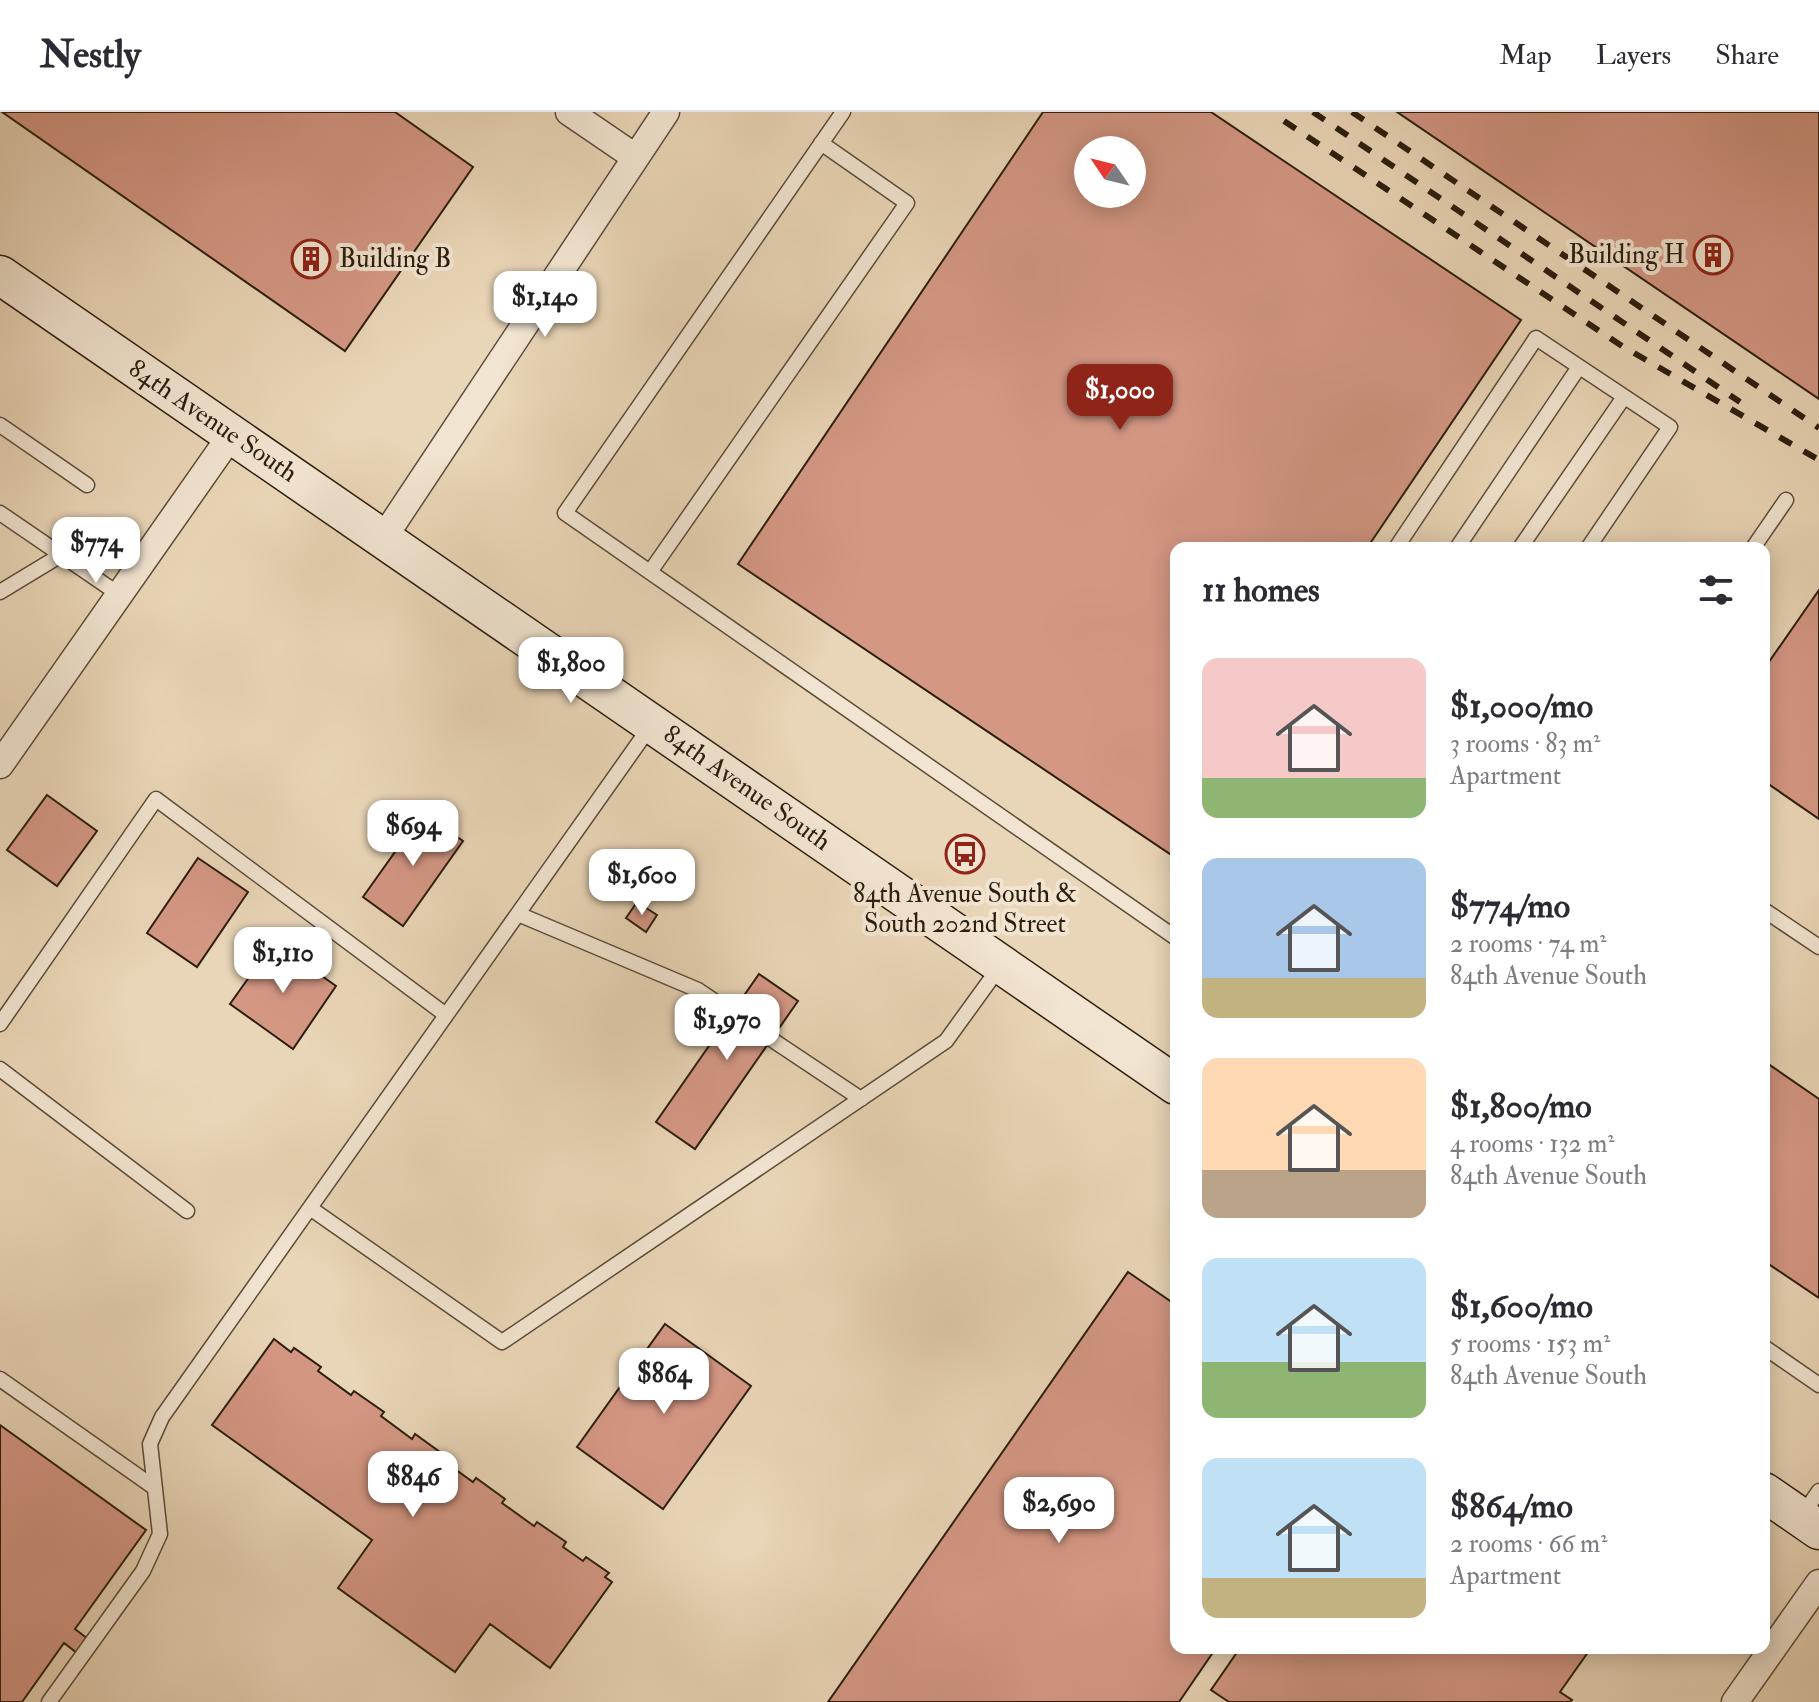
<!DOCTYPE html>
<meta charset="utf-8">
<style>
body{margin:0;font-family:"IM FELL Double Pica",serif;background:#f7f7f7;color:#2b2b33;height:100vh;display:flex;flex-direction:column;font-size:30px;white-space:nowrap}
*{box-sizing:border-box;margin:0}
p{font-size:26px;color:#7c7c81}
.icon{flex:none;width:44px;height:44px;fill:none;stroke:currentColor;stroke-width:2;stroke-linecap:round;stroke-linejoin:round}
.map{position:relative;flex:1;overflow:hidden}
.drawer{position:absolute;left:1170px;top:430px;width:600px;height:1112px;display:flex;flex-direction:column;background:#fff;border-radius:16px;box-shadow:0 4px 20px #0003}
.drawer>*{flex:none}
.needle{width:52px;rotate:305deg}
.buttons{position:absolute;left:1074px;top:24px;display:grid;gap:16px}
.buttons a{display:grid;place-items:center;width:72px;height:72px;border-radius:50%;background:#fff;box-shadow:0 4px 20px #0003;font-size:40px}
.price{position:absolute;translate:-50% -68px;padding:0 18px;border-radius:16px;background:#fff;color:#222;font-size:26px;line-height:52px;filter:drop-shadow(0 2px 4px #0008)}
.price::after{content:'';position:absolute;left:50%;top:48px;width:24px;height:18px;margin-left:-12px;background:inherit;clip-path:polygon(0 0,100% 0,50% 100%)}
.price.current{background:#8f2418;color:#fff}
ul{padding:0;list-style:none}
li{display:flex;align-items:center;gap:24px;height:200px;padding:0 32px}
li span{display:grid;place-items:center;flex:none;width:224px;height:160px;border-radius:16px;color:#555}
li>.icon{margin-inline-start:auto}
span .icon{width:96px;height:96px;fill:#fffc;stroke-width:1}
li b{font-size:34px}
h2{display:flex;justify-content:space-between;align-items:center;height:96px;padding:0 32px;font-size:34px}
header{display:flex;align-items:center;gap:48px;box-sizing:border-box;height:112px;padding:0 40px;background:#fff;border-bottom:2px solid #e1e1e2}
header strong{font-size:38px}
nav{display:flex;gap:44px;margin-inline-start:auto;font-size:28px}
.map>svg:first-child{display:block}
</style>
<header>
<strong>Nestly</strong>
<nav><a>Map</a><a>Layers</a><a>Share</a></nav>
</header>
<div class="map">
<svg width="1819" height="1590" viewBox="0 0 1819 1590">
<rect width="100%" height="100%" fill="#e9d5b7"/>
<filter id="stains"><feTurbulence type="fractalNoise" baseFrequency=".0025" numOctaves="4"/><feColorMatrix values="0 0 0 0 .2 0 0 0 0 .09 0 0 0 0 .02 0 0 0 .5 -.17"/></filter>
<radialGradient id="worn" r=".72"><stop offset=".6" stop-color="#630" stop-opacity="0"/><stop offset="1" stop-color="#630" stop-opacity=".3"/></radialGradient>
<!-- building -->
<path fill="#d49784" stroke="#2c1e0d" stroke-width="2" fill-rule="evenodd" d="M2 0H395L473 55 345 239Z
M1043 0H1211L1521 208 1367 436H1176V746L738 452ZM1088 38H1132V82H1088Z
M1397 0H1819V287Z
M1819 478V707L1764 669V557Z
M47 683 97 719 57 774 7 738Z
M423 701 463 729 403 814 363 785 397 737 392 734 405 715 410 718Z
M198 746 248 780 197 855 147 821Z
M637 790 657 803 646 820 626 806Z
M274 830 336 874 293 937 230 892Z
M759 862 798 889 695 1037 656 1010Z
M1764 949 1819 987V1186L1764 1149Z
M1128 1160 1176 1193V1536H1216L1179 1590H828Z
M665 1212 751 1274 663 1397 577 1335Z
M274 1227 291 1240 294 1236 321 1255 318 1259 351 1283 354 1279 384 1300 381 1304 412 1327 415 1322 444 1343 441 1347 473 1370 476 1366 505 1387 502 1391 534 1414 537 1410 566 1430 563 1435 583 1449 586 1445 609 1461 605 1465 612 1470 550 1556 490 1512 455 1560 338 1476 372 1428 212 1313Z
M0 1313 146 1418 75 1517 88 1527 77 1541 64 1531 22 1590H0Z
M1240 1536H1591L1560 1580 1572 1588 1570 1590H1229L1211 1578Z"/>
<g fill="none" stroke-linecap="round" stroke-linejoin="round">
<!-- lane casing -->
<g stroke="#5b4c38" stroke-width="17">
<path id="lane" d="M843 0 565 401 1176 826
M0 313 87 373
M0 401 120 483
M1396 436 1536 226 1670 315 1588 436
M1457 436 1579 255
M1520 436 1624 285
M1753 436 1786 388
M650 460 907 91 821 31
M0 480 61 443
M1764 798 1819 835
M518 802 698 878 732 901
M0 912 156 687 446 903
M771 927 861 987
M0 957 187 1099
M310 1096 502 1230 946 929 1001 853
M1764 1235 1819 1273
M0 1267 155 1376
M1801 1405 1819 1379
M49 1590 143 1459 160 1422 150 1332 162 1305 652 612"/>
</g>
<!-- street casing -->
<g stroke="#5b4c38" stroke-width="29">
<path id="street" d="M569 0 635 45
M384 425 666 0
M0 653 232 322
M1735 1590 1819 1471"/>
</g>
<!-- secondary casing -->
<g stroke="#2c1e0d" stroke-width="41">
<path id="secondary" d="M0 163 1176 973
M1764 1380 1819 1418"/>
</g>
<!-- lane -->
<use href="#lane" stroke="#f1e4d0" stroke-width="14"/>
<!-- street -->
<use href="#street" stroke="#f1e4d0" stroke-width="26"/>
<!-- secondary -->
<use href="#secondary" stroke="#f1e4d0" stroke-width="38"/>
<!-- rail -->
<path stroke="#2c1e0d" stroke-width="6" stroke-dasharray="14 14" stroke-linecap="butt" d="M1313 0 1740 290
M1352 0 1819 316
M1284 9 1622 234 1819 348"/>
</g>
<!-- icons -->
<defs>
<g id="building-ring" transform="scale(2)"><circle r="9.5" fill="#f1e4d0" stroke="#8f2418" stroke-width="1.5"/><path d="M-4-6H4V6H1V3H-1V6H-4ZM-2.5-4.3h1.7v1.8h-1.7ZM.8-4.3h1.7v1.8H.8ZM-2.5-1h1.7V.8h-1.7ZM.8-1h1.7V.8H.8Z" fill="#8f2418"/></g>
<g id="bus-ring" transform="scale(2)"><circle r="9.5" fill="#f1e4d0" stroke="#8f2418" stroke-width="1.5"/><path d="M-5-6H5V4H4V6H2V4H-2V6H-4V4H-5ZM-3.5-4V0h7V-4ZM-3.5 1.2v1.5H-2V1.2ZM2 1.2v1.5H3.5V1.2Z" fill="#8f2418"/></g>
</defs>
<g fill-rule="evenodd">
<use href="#building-ring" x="1713" y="143"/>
<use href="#building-ring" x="311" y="147"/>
<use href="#bus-ring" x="965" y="742"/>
</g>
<g text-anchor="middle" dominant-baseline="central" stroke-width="8" stroke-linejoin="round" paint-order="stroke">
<!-- poi labels -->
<g font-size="26" fill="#2c1e0d" stroke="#f1e4d0" text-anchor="end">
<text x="1685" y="143">Building H</text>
<text x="339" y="147" text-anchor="start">Building B</text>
<text x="965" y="782" text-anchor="middle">84th Avenue South &amp;<tspan x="965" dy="30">South 202nd Street</tspan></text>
</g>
<!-- street labels -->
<g font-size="26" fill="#2c1e0d" stroke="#f1e4d0">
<text transform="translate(213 309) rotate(34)">84th Avenue South</text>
<text transform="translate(747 676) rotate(35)">84th Avenue South</text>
</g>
</g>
<rect width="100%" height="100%" filter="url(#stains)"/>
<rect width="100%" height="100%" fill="url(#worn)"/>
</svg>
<div class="buttons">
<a><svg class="needle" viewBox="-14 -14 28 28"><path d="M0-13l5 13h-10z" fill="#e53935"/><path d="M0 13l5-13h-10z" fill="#7c7c81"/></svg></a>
</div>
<b class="price" style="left:545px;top:227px">$1,140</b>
<b class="price current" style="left:1120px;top:320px">$1,000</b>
<b class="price" style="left:96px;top:473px">$774</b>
<b class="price" style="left:571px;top:593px">$1,800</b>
<b class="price" style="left:413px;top:756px">$694</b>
<b class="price" style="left:642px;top:805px">$1,600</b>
<b class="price" style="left:283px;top:883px">$1,110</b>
<b class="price" style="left:727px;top:950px">$1,970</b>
<b class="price" style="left:664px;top:1304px">$864</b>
<b class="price" style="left:413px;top:1407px">$846</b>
<b class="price" style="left:1059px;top:1433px">$2,690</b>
<section class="drawer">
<h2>11 homes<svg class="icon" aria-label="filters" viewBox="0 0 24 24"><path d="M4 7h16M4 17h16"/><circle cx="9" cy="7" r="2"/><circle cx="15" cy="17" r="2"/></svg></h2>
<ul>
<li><span style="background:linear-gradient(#f6c9c9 75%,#8fb573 0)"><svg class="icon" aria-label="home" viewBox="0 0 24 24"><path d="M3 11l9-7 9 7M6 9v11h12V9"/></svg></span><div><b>$1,000/mo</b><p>3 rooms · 83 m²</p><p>Apartment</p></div></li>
<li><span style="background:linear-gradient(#a9c7e8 75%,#c2b280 0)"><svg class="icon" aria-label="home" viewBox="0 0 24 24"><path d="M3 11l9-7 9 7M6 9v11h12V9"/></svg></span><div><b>$774/mo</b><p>2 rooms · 74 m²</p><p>84th Avenue South</p></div></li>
<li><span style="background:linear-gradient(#ffd9b3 70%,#b9a48a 0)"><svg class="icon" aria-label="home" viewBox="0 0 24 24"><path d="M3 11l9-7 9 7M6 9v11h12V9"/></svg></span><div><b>$1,800/mo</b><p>4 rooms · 132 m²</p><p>84th Avenue South</p></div></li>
<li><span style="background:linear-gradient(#bfe0f5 65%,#8fb573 0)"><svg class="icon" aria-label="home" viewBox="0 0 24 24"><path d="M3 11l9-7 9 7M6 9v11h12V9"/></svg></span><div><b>$1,600/mo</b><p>5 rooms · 153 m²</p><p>84th Avenue South</p></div></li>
<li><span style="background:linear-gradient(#bfe0f5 75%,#c2b280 0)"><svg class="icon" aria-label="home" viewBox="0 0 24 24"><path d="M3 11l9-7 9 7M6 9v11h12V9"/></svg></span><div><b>$864/mo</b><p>2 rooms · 66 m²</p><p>Apartment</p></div></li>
</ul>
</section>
</div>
